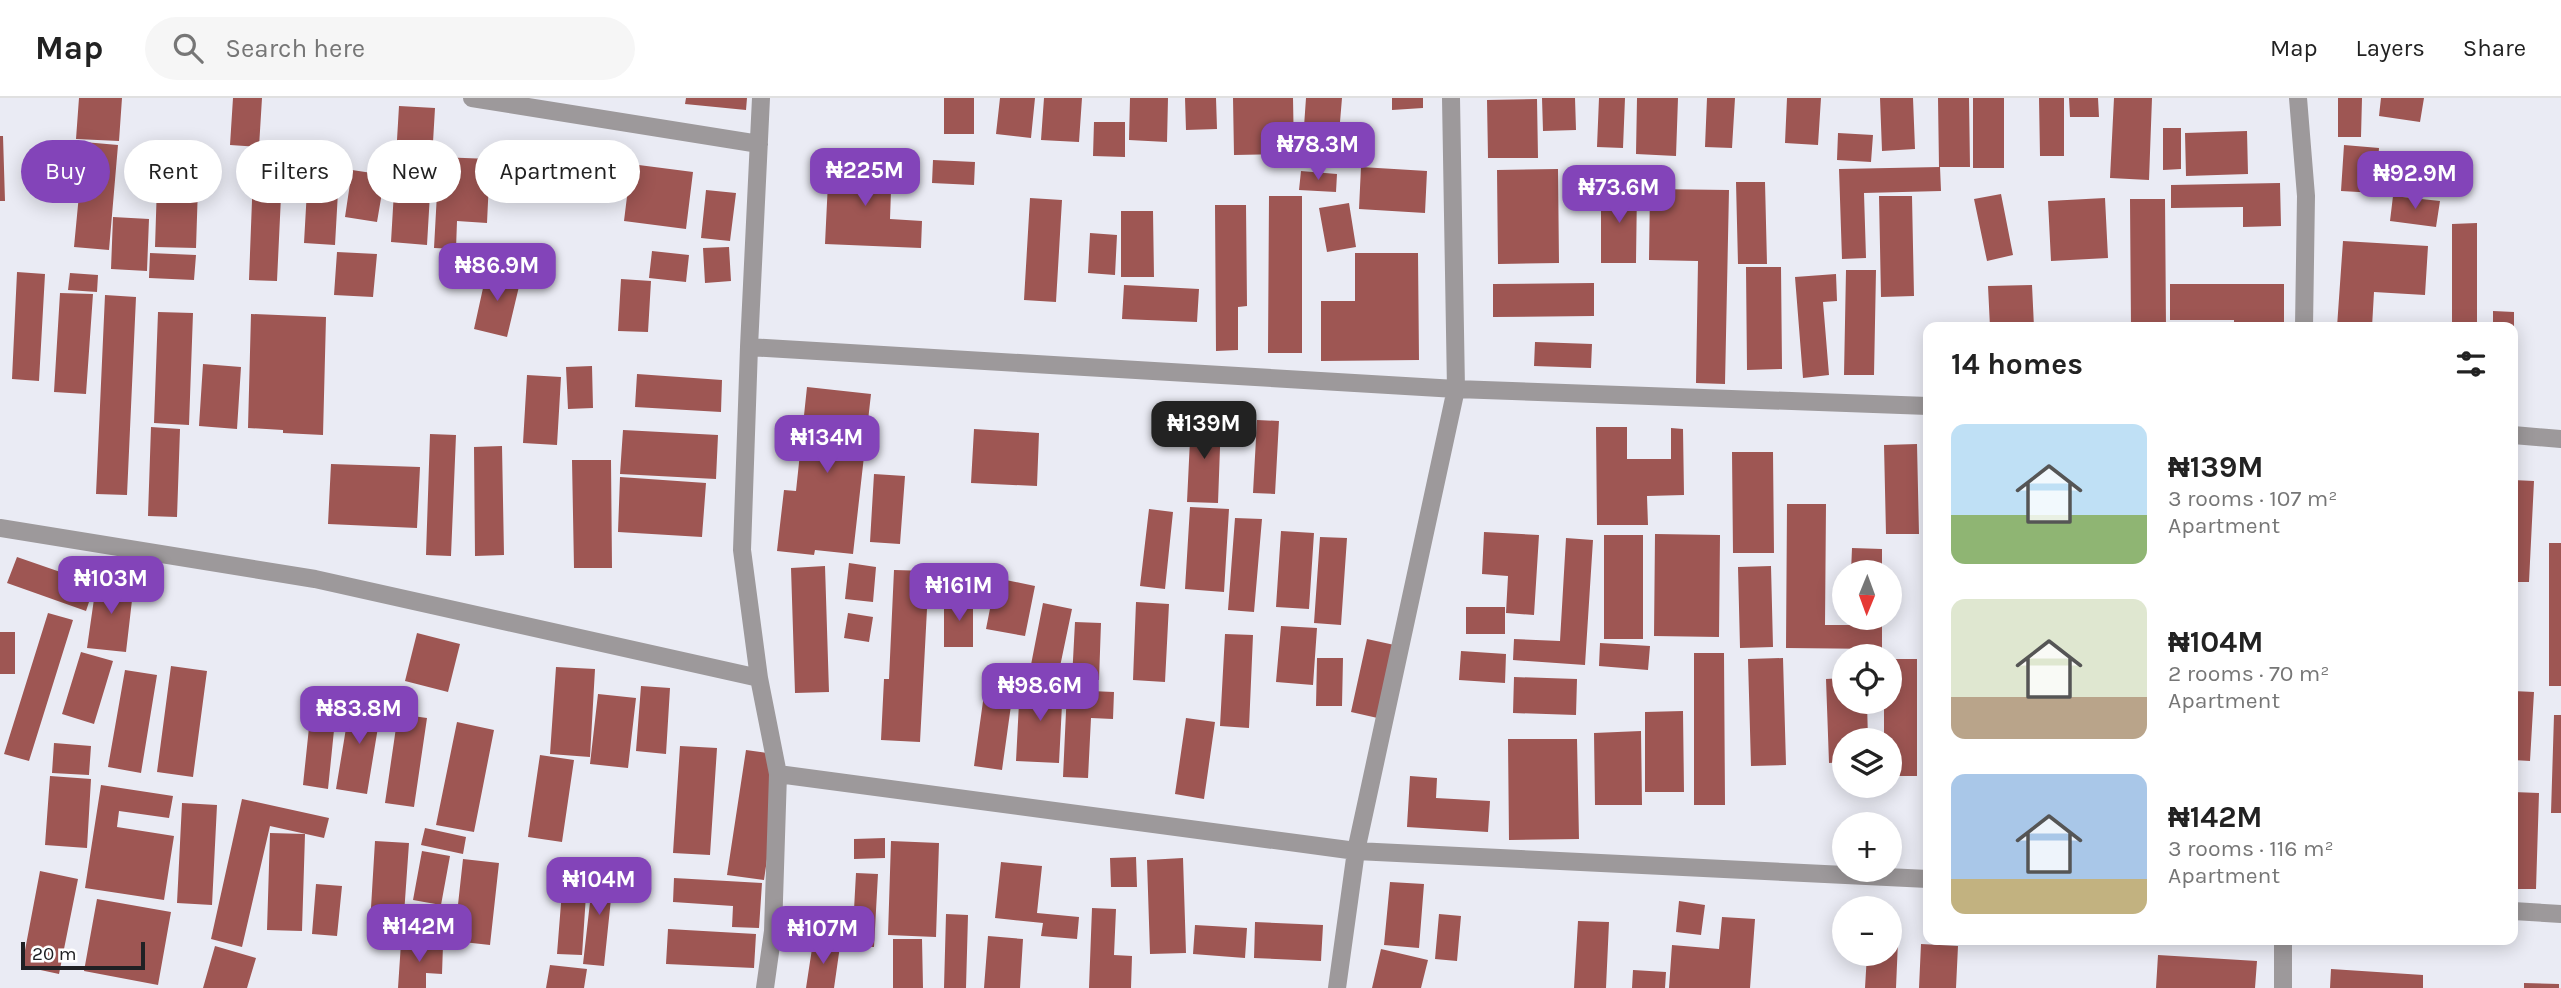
<!DOCTYPE html>
<meta charset="utf-8">
<style>
body{margin:0;font-family:Karla,sans-serif;background:#f6f6f6;color:#222;height:100vh;display:flex;flex-direction:column;font-size:26px;white-space:nowrap}
*{box-sizing:border-box;margin:0}
p{font-size:23px;color:#767676}
.icon{flex:none;width:38px;height:38px;fill:none;stroke:currentColor;stroke-width:2;stroke-linecap:round;stroke-linejoin:round}
.map{position:relative;flex:1;overflow:hidden}
.details{position:absolute;left:1923px;top:224px;width:595px;height:623px;display:flex;flex-direction:column;background:#fff;border-radius:14px;box-shadow:0 4px 18px #0003}
.details>*{flex:none}
.guide{position:absolute;left:21px;top:42px;width:665px;height:63px;display:flex;gap:14px}
.needle{width:46px;rotate:181deg}
.buttons{position:absolute;left:1832px;top:462px;display:grid;gap:14px}
.buttons a{display:grid;place-items:center;width:70px;height:70px;border-radius:50%;background:#fff;box-shadow:0 4px 18px #0003;font-size:35px}
.scale{position:absolute;left:21px;bottom:18px;width:124px;box-sizing:border-box;padding-left:7px;border:4px solid #202124;border-top:0;font-size:19px;line-height:24px;white-space:nowrap;color:#202124;-webkit-text-stroke:5px #fff;paint-order:stroke}
.price{position:absolute;translate:-50% -60px;padding:0 16px;border-radius:14px;background:#8344b9;color:#fff;font-size:23px;line-height:46px;filter:drop-shadow(0 2px 4px #0008)}
.price::after{content:'';position:absolute;left:50%;top:42px;width:21px;height:16px;margin-left:-10px;background:inherit;clip-path:polygon(0 0,100% 0,50% 100%)}
.price.current{background:#222;color:#fff}
ul{padding:0;list-style:none}
li{display:flex;align-items:center;gap:21px;height:175px;padding:0 28px}
li span{display:grid;place-items:center;flex:none;width:196px;height:140px;border-radius:14px;color:#555}
li>.icon{margin-inline-start:auto}
span .icon{width:84px;height:84px;fill:#fffc;stroke-width:1}
li b{font-size:30px}
h2{display:flex;justify-content:space-between;align-items:center;height:84px;padding:0 28px;font-size:30px}
.tag{padding:0 24px;border-radius:32px;background:#fff;box-shadow:0 4px 18px #0003;font-size:24px;line-height:63px}
.tag.current{background:#8344b9;color:#fff}
header{display:flex;align-items:center;gap:42px;box-sizing:border-box;height:98px;padding:0 35px;background:#fff;border-bottom:2px solid #e0e0e0}
header strong{font-size:33px}
nav{display:flex;gap:38px;margin-inline-start:auto;font-size:24px}
.search{width:490px;height:63px;background:#f6f6f6;display:flex;align-items:center;gap:18px;box-sizing:border-box;padding:0 24px;border-radius:38px;color:#767676;font-size:26px}
.map>svg:first-child{display:block}
</style>
<header>
<strong>Map</strong>
<div class="search"><svg class="icon" aria-label="search" viewBox="0 0 24 24"><circle cx="10" cy="10" r="6"/><path d="M15 15l6 6"/></svg>Search here</div>
<nav><a>Map</a><a>Layers</a><a>Share</a></nav>
</header>
<div class="map">
<svg width="2561" height="890" viewBox="0 0 2561 890">
<rect width="100%" height="100%" fill="#eaebf4"/>
<!-- building -->
<path fill="#9e5653" d="M79 0H122L119 43 76 41Z
M233 0H262L259 49 230 47Z
M686 0H747L746 12 685 6Z
M944 0H974V36H944Z
M1000 0H1035L1031 40 996 36Z
M1044 0H1082L1079 44 1041 42Z
M1130 0H1168L1167 44 1129 42Z
M1185 0H1216L1217 31 1186 32Z
M1233 0H1293L1294 56 1234 57Z
M1306 0H1342L1337 60 1302 57Z
M1392 0H1423V10L1392 12Z
M1542 0H1575L1576 32 1543 33Z
M1599 0H1625L1623 50 1597 49Z
M1637 0H1678L1676 58 1636 56Z
M1707 0H1735L1732 50 1705 49Z
M1787 0H1821L1818 47 1785 45Z
M1880 0H1913L1915 51 1882 53Z
M1938 0H1969L1970 69H1939Z
M1973 0H2004V70H1973Z
M2039 0H2064V58H2040Z
M2069 0H2098L2099 19H2070Z
M2114 0H2152L2149 82 2110 80Z
M2338 0H2362L2361 39H2338Z
M2381 0H2424L2420 24 2379 18Z
M1537 1 1538 60H1488L1487 2Z
M399 8 435 10 427 147 391 144Z
M1094 24H1125V59L1093 58Z
M2163 30H2181V71L2163 72Z
M2247 33 2248 76 2186 78 2185 35Z
M1838 35 1873 37 1871 64 1837 62Z
M0 38H3L5 103H0Z
M84 44 118 47 109 152 74 149Z
M2344 47 2379 50 2376 95 2341 93Z
M158 55 186 56 185 87 198 88 196 150 155 149Z
M439 59 490 61 487 125 457 123 456 151 434 150Z
M933 62 975 64 974 87 932 85Z
M829 63 892 65 890 121 922 123 921 150 825 146Z
M631 66 693 74 686 131 624 123Z
M1361 69 1427 73 1425 115 1359 111Z
M1940 69 1941 93 1864 95 1866 160 1842 161 1839 71Z
M1558 71 1559 165 1498 166 1497 72Z
M352 72 385 77 377 124 345 119Z
M1301 73 1337 76 1336 94 1299 92Z
M308 74 339 76 335 147 304 145Z
M253 76 282 77 277 183 249 182Z
M1736 84H1765L1767 166H1738Z
M2280 85 2281 128 2243 129V109L2171 110V87Z
M1601 89 1637 90 1636 165H1601Z
M1650 91 1729 92 1725 286 1696 285 1698 163 1649 162Z
M706 92 736 95 730 143 701 140Z
M2001 96 2013 157 1987 163 1974 101Z
M1269 98H1302V255H1268Z
M1879 98H1912L1914 198 1881 199Z
M2393 98 2440 103 2436 129 2390 123Z
M1030 100 1062 102 1056 204 1024 202Z
M2105 100 2108 160 2051 163 2048 103Z
M2130 101H2165L2166 229H2131Z
M1349 105 1356 149 1327 154 1319 110Z
M1215 107H1246L1247 208 1238 209V252L1216 253Z
M1121 113H1153L1154 179H1121Z
M113 119 149 121 147 173 111 171Z
M2477 125V229H2452V126Z
M1090 135 1117 137 1115 177 1088 175Z
M2343 143 2428 148 2425 197 2374 194 2372 229H2337Z
M729 149 731 183 705 185 703 150Z
M652 153 689 157 686 184 649 180Z
M337 154 377 156 373 199 334 197Z
M150 155 196 157 194 182 149 180Z
M1355 155H1418L1419 262 1321 263V203H1355Z
M1746 169H1781L1782 271 1747 272Z
M487 172 521 180 507 239 474 231Z
M1846 172H1876L1874 277H1844Z
M17 174 45 176 39 283 12 281Z
M70 175 98 177 97 194 68 192Z
M1836 176 1837 203 1823 204 1829 277 1803 280 1795 179Z
M621 181 651 183 648 234 618 233Z
M1594 185V218L1493 219V186Z
M2170 186H2284V229H2234V222H2170Z
M1124 187 1199 191 1197 224 1122 221Z
M2032 187 2034 229H1990L1988 188Z
M60 195 93 196 86 296 54 294Z
M105 197 136 199 127 397 96 396Z
M2493 213 2514 214V229H2493Z
M158 214 193 215 189 327 154 325Z
M251 216 326 219 323 337 283 335V332L248 330Z
M1535 244 1592 246 1591 270 1534 268Z
M203 266 241 269 237 331 199 328Z
M592 268 593 310 568 311 566 269Z
M637 276 722 282 721 314 635 309Z
M527 277 561 279 557 347 523 345Z
M807 289 871 296 853 456 815 452 814 457 777 453 784 392 796 393Z
M1191 321 1221 322 1218 405 1187 404Z
M1257 322 1279 323 1275 396 1253 395Z
M151 329 180 331 177 419 148 418Z
M1596 329H1627V361H1671V330L1683 331 1684 397 1647 398 1648 427H1597Z
M974 331 1039 335 1037 388 971 385Z
M623 332 718 337 716 381 620 376Z
M430 336 456 337 451 458 426 457Z
M1917 346 1919 436H1886L1884 347Z
M502 348 504 457 475 458 474 349Z
M1732 354H1773L1774 455H1733Z
M572 362H611L612 470H574Z
M331 366 420 369 417 430 328 426Z
M874 376 905 378 900 446 870 444Z
M620 379 706 385 702 439 618 434Z
M2513 382 2534 383 2529 484H2513Z
M1787 406H1826L1825 527H1851V520H1882V551L1786 550Z
M1190 409 1229 411 1224 494 1185 491Z
M1149 411 1173 414 1165 491 1140 488Z
M1235 420 1262 421 1254 514 1228 512Z
M1281 433 1314 435 1309 511 1276 509Z
M1484 434 1539 437 1534 517 1506 515 1508 478 1482 476Z
M1655 436 1720 437 1719 539 1654 538Z
M1604 437H1643V541H1604Z
M1320 439 1347 440 1341 527 1314 525Z
M1566 440 1593 442 1585 567 1513 562 1514 541 1560 543Z
M2549 445H2561V588H2549Z
M1852 450 1882 451V474H1851Z
M17 459 95 486 86 513 7 485Z
M849 465 876 469 873 504 845 501Z
M825 468 829 594 795 595 791 470Z
M1771 468 1773 549 1740 550 1738 469Z
M894 472 929 473 920 644 881 642 884 581H889Z
M97 480 134 485 126 554 87 550Z
M996 480 1035 488 1025 538 986 531Z
M944 501H973V549H944Z
M1136 504 1169 506 1165 584 1133 582Z
M1043 505 1072 511 1057 583 1029 577Z
M1466 509H1505V536H1466Z
M48 515 73 522 29 663 4 656Z
M848 515 873 519 869 544 844 540Z
M1075 524 1101 525 1099 582 1072 581Z
M1281 528 1317 530 1313 587 1276 584Z
M0 534H15V576H0Z
M417 535 460 546 448 594 405 583Z
M1225 536 1253 537 1249 630 1220 628Z
M1367 541 1399 548 1382 621 1351 614Z
M1600 545 1650 548 1648 572 1599 568Z
M1461 553 1506 556 1505 585 1459 582Z
M81 554 113 563 94 626 62 616Z
M1694 555H1724L1725 707H1694Z
M1317 560H1343L1342 608H1316Z
M1783 560 1786 667 1751 668 1748 561Z
M1890 561H1917V678H1890V642H1884V604H1890Z
M171 568 207 573 193 679 157 674Z
M556 569 595 571 590 659 550 656Z
M125 572 157 577 141 675 108 669Z
M1514 579 1577 581 1576 617 1513 615Z
M1844 580V604H1867L1868 642H1844V664L1829 665 1826 581Z
M986 582 1014 586 1002 672 974 668Z
M1020 585 1063 587 1059 665 1016 663Z
M641 588 670 590 666 656 636 653Z
M313 591 338 593 328 691 303 687Z
M1067 592 1114 594 1113 621 1091 620 1088 680 1063 679Z
M2513 593 2534 594 2530 663 2513 662Z
M598 596 636 600 628 670 590 666Z
M351 600 382 605 367 696 336 691Z
M1683 613 1684 694H1645V614Z
M398 616 427 620 414 709 385 705Z
M2554 617H2561V715H2551Z
M1186 620 1215 624 1204 701 1175 696Z
M457 624 494 632 474 734 436 727Z
M1641 633 1642 707H1595L1594 635Z
M1508 641H1577L1579 741 1509 742Z
M54 645 91 648 89 677 52 675Z
M680 648 717 650 710 757 673 755Z
M746 652 782 657 764 782 727 777Z
M540 657 574 662 562 744 528 739Z
M50 678 91 681 87 750 45 747Z
M1410 678 1437 680 1436 700 1490 703 1488 734 1407 729Z
M101 687 173 698 169 720 119 713 117 729 174 738 164 802 85 790Z
M2513 694 2539 695 2536 791H2513Z
M242 701 329 720 324 740 270 728 242 849 211 841Z
M182 705 217 707 212 807 177 805Z
M425 730 466 739 463 756 421 747Z
M270 735 305 736 302 833 267 832Z
M885 740V760L854 761V741Z
M375 743 409 745 402 845 369 843Z
M891 743 939 745 936 839 888 837Z
M422 753 450 758 441 807 413 802Z
M1136 759 1137 789H1111L1110 760Z
M1183 760 1186 855 1150 856 1147 762Z
M463 761 499 765 490 847 454 843Z
M1001 764 1042 768 1037 815 1079 819 1077 841 1041 838 1043 825 995 820Z
M594 769 614 772 604 868 583 866Z
M40 773 78 781 59 876 22 868Z
M856 775 878 776 874 849 852 848Z
M563 780 587 782 582 857 557 856Z
M674 780 762 785 759 830 732 829 733 808 673 804Z
M1390 784 1424 786 1419 850 1384 847Z
M316 786 342 788 337 838 312 836Z
M97 801 171 814 158 887 84 873Z
M1679 803 1705 807 1701 837 1676 834Z
M1092 810 1116 811 1114 857 1132 858 1131 890H1089Z
M946 816 968 817 966 890H944Z
M1439 816 1461 818 1457 863 1435 861Z
M1722 819 1755 821 1750 890H1669L1672 847 1719 851Z
M1578 823 1609 824 1606 890H1574Z
M1255 824 1323 827 1321 863 1254 860Z
M1195 827 1247 830 1245 860 1193 856Z
M668 831 756 836 754 870 666 866Z
M988 838 1023 841 1020 890H984Z
M893 841H922L923 890H893Z
M1890 843H1898L1896 890H1865L1867 856H1890Z
M813 844 840 848 834 890H806Z
M401 845 443 847 442 876 426 875V890H398Z
M1921 846 1958 848 1956 890H1919Z
M215 848 256 860 247 890H203Z
M1381 851 1428 862 1421 890H1372Z
M2158 857 2257 863 2255 890H2156Z
M550 867 587 871 584 890H546Z
M2331 871 2423 877V890H2330Z
M1633 872 1666 874 1665 890H1632Z
M2524 885 2559 886V890H2524Z"/>
<g fill="none" stroke-linecap="round" stroke-linejoin="round">
<!-- street -->
<path stroke="#9d999b" stroke-width="18" d="M472 0 759 46
M761 0 749 249 742 452 759 580 778 676 773 833 765 890
M2298 0 2306 98 2304 229
M749 249 1456 291 1928 308
M2513 337 2561 341
M0 430 315 481 759 580
M778 676 1356 753 1928 781
M2513 813 2561 816
M1337 890 1356 753 1456 291 1451 0
M2283 890V842"/>
</g>
</svg>
<div class="buttons">
<a><svg class="needle" viewBox="-14 -14 28 28"><path d="M0-13l5 13h-10z" fill="#e53935"/><path d="M0 13l5-13h-10z" fill="#767676"/></svg></a>
<a><svg class="icon" aria-label="locate" viewBox="0 0 24 24"><circle cx="12" cy="12" r="6"/><path d="M12 2v4M12 18v4M2 12h4M18 12h4"/></svg></a>
<a><svg class="icon" aria-label="layers" viewBox="0 0 24 24"><path d="M12 4l9 5-9 5-9-5zM3 14l9 5 9-5"/></svg></a>
<a>+</a>
<a>−</a>
</div>
<div class="scale">20 m</div>
<b class="price" style="left:1318px;top:84px">₦78.3M</b>
<b class="price" style="left:865px;top:110px">₦225M</b>
<b class="price" style="left:2415px;top:113px">₦92.9M</b>
<b class="price" style="left:1619px;top:127px">₦73.6M</b>
<b class="price" style="left:497px;top:205px">₦86.9M</b>
<b class="price current" style="left:1204px;top:363px">₦139M</b>
<b class="price" style="left:827px;top:377px">₦134M</b>
<b class="price" style="left:111px;top:518px">₦103M</b>
<b class="price" style="left:959px;top:525px">₦161M</b>
<b class="price" style="left:1040px;top:625px">₦98.6M</b>
<b class="price" style="left:359px;top:648px">₦83.8M</b>
<b class="price" style="left:599px;top:819px">₦104M</b>
<b class="price" style="left:419px;top:866px">₦142M</b>
<b class="price" style="left:823px;top:868px">₦107M</b>
<div class="guide">
<a class="tag current">Buy</a>
<a class="tag">Rent</a>
<a class="tag">Filters</a>
<a class="tag">New</a>
<a class="tag">Apartment</a>
</div>
<section class="details">
<h2>14 homes<svg class="icon" aria-label="filters" viewBox="0 0 24 24"><path d="M4 7h16M4 17h16"/><circle cx="9" cy="7" r="2"/><circle cx="15" cy="17" r="2"/></svg></h2>
<ul>
<li><span style="background:linear-gradient(#bfe0f5 65%,#8fb573 0)"><svg class="icon" aria-label="home" viewBox="0 0 24 24"><path d="M3 11l9-7 9 7M6 9v11h12V9"/></svg></span><div><b>₦139M</b><p>3 rooms · 107 m²</p><p>Apartment</p></div></li>
<li><span style="background:linear-gradient(#dfe7d0 70%,#b9a48a 0)"><svg class="icon" aria-label="home" viewBox="0 0 24 24"><path d="M3 11l9-7 9 7M6 9v11h12V9"/></svg></span><div><b>₦104M</b><p>2 rooms · 70 m²</p><p>Apartment</p></div></li>
<li><span style="background:linear-gradient(#a9c7e8 75%,#c2b280 0)"><svg class="icon" aria-label="home" viewBox="0 0 24 24"><path d="M3 11l9-7 9 7M6 9v11h12V9"/></svg></span><div><b>₦142M</b><p>3 rooms · 116 m²</p><p>Apartment</p></div></li>
</ul>
</section>
</div>
